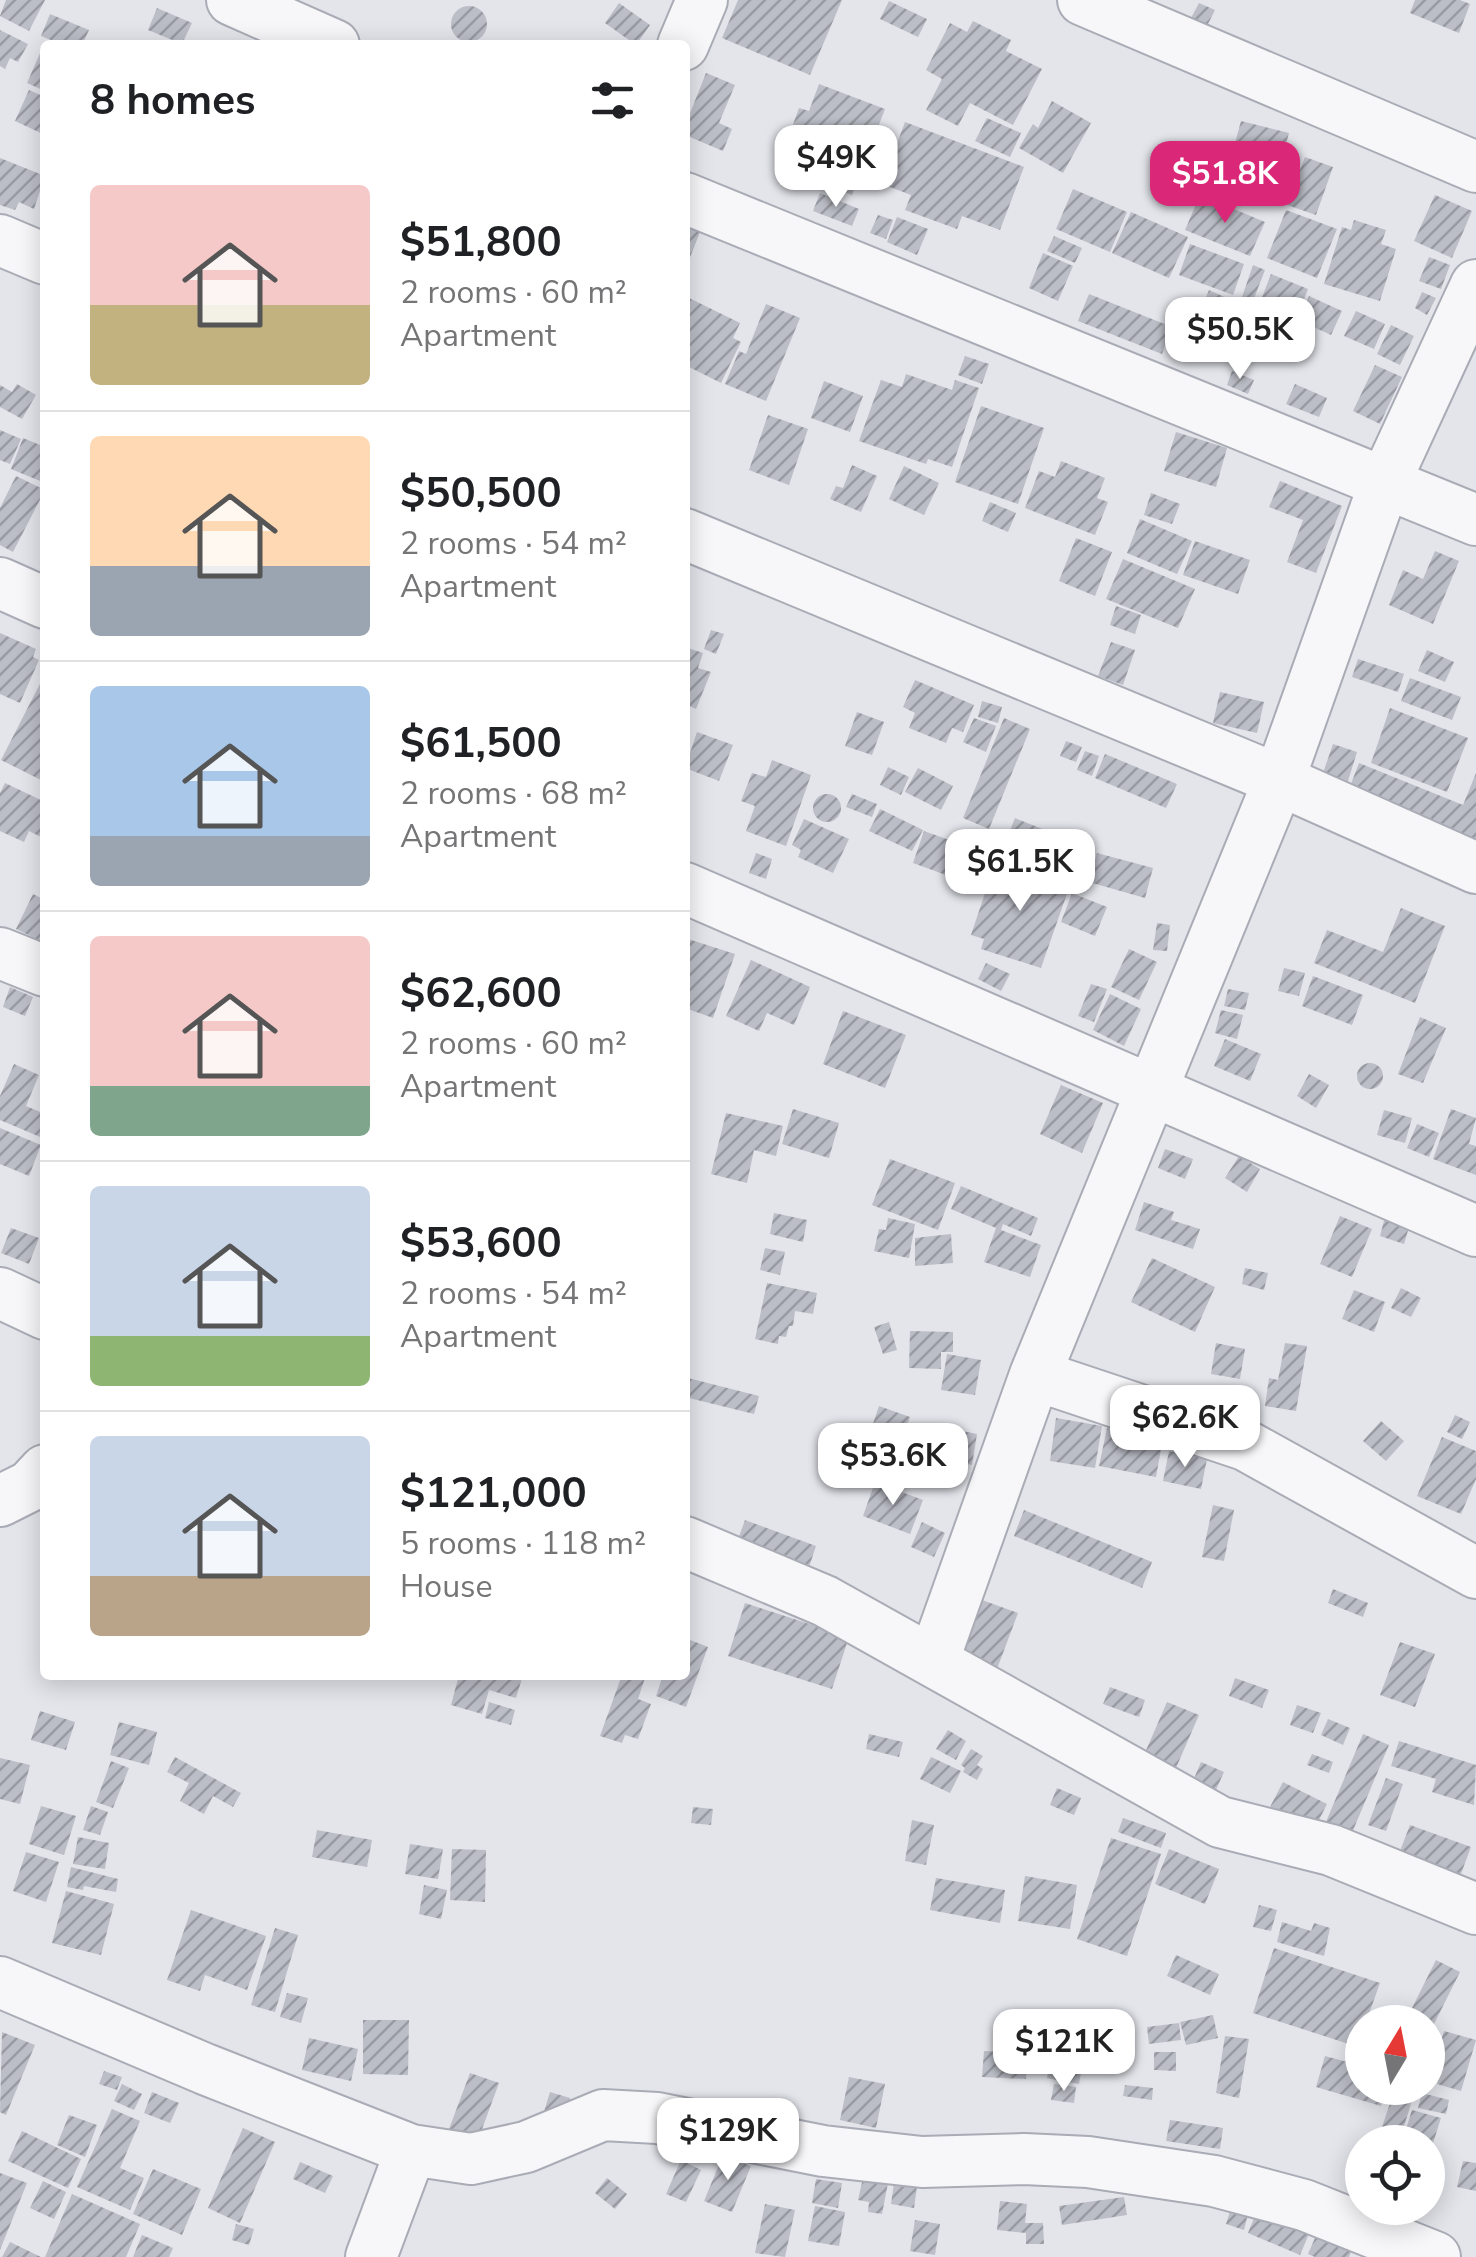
<!DOCTYPE html>
<meta charset="utf-8">
<style>
body{margin:0;font-family:"Nunito Sans",sans-serif;background:#f2f2f2;color:#202124;height:100vh;display:flex;flex-direction:column;font-size:38px;white-space:nowrap}
*{box-sizing:border-box;margin:0}
p{font-size:32px;color:#757577}
.icon{flex:none;width:55px;height:55px;fill:none;stroke:currentColor;stroke-width:2;stroke-linecap:round;stroke-linejoin:round}
.map{position:relative;flex:1;overflow:hidden}
.details{position:absolute;left:40px;top:40px;width:650px;height:1640px;display:flex;flex-direction:column;background:#fff;border-radius:10px;box-shadow:0 5px 25px #0003}
.details>*{flex:none}
.needle{width:65px;rotate:10deg}
.tools{position:absolute;left:1345px;top:2005px;display:grid;gap:20px}
.tools a{display:grid;place-items:center;width:100px;height:100px;border-radius:50%;background:#fff;box-shadow:0 5px 25px #0003;font-size:50px}
.price{position:absolute;translate:-50% -85px;padding:0 22px;border-radius:20px;background:#fff;color:#222;font-size:32px;line-height:65px;filter:drop-shadow(0 2px 5px #0008)}
.price::after{content:'';position:absolute;left:50%;top:60px;width:30px;height:22px;margin-left:-15px;background:inherit;clip-path:polygon(0 0,100% 0,50% 100%)}
.price.selected{background:#db2777;color:#fff}
ul{padding:0;list-style:none}
li{display:flex;align-items:center;gap:30px;height:250px;padding:0 50px}
li+li{border-top:2px solid #e0e0e0}
li span{display:grid;place-items:center;flex:none;width:280px;height:200px;border-radius:10px;color:#555}
li>.icon{margin-inline-start:auto}
span .icon{width:120px;height:120px;fill:#fffc;stroke-width:1}
li b{font-size:42px}
h2{display:flex;justify-content:space-between;align-items:center;height:120px;padding:0 50px;font-size:42px}
.map>svg:first-child{display:block}
</style>
<div class="map">
<svg width="1476" height="2257" viewBox="0 0 1476 2257">
<defs>
<pattern id="building-hatch" width="6" height="6" patternUnits="userSpaceOnUse" patternTransform="scale(2.5)"><rect width="6" height="6" fill="#bcbec7"/><path d="M-1 1l2-2M0 6l6-6M5 7l2-2" fill="none" stroke="#999ba3"/></pattern>
</defs>
<rect width="100%" height="100%" fill="#e4e5eb"/>
<!-- building -->
<path fill="url(#building-hatch)" d="M6 0H45L29 31 0 16Z
M738 0H842L810 75 722 38Z
M1415 0H1460L1470 4 1459 33 1410 13Z
M889 1 927 19 918 37 880 19Z
M619 3 650 25 636 45 605 23Z
M1199 3 1215 10 1207 26 1191 18Z
M451 24a18 18 0 1 1 36 0a18 18 0 1 1-36 0Z
M157 8 192 23 182 44 148 30Z
M50 14 89 30 82 45H63L41 36Z
M973 21 1011 40 1006 51 1042 69 1013 125 970 103 958 126 926 110 942 79 926 70 950 23 967 32Z
M0 30 28 44 18 62 10 58 5 69 0 66Z
M45 42V91L27 83Z
M706 73 735 85 719 123 732 129 723 151 685 135V126Z
M819 84 885 109 852 195 792 171 800 150 786 144 799 108 809 111Z
M29 90 45 97V135L15 121Z
M1052 101 1091 123 1063 173 1019 148 1033 124 1038 128Z
M987 118 1021 133 1010 157 975 141Z
M1241 121 1289 133 1271 199 1223 187Z
M905 122 1024 167 1000 230 962 216 957 229 905 210 911 195 882 184Z
M1305 157 1333 167 1316 215 1287 205Z
M0 158 45 176 34 209 19 202 15 210 0 205Z
M1073 189 1127 212 1110 252 1056 229Z
M820 193 859 209 852 226 813 211Z
M1200 195 1265 222 1250 256 1185 230Z
M1435 195 1472 211 1452 258 1414 241Z
M1286 210 1337 229 1317 278 1267 258Z
M1131 212 1188 237 1169 278 1112 253Z
M878 215 893 220 886 239 870 233Z
M897 217 928 229 917 255 887 242Z
M685 220 702 227 685 270Z
M1354 220 1386 230 1381 244 1396 249 1380 301 1324 284 1342 227 1351 230Z
M1054 236 1082 248 1075 263 1047 251Z
M1190 244 1244 264 1233 295 1179 275Z
M1043 253 1073 266 1058 301 1029 288Z
M1429 257 1450 265 1441 289 1419 281Z
M1253 265 1265 270 1253 301 1242 297Z
M1271 274 1308 289 1298 315 1261 300Z
M1209 290 1231 300 1216 336 1194 327Z
M1422 292 1436 298 1427 315 1415 308Z
M1089 294 1172 327 1162 354 1078 321Z
M685 296 740 323 733 338 741 342 721 383 685 365Z
M1309 296 1342 311 1331 335 1298 320Z
M766 304 800 318 766 401 725 384 739 351 746 354Z
M1238 305 1260 314 1247 346 1225 338Z
M1356 311 1385 324 1374 349 1344 336Z
M1391 325 1414 336 1400 365 1377 354Z
M965 356 989 364 982 384 958 375Z
M1375 365 1402 377 1380 424 1353 411Z
M1232 371 1254 380 1248 394 1227 385Z
M906 374 952 390 955 380 979 388 952 467 928 459 926 464 859 441 881 380 902 387Z
M824 381 863 396 850 432 811 418Z
M17 384 36 395 22 419 0 407V385L12 392Z
M1295 384 1327 398 1319 417 1286 404Z
M981 406 1044 428 1018 504 955 482Z
M768 415 808 429 789 485 749 470Z
M0 430 21 439 10 464 0 460Z
M1176 432 1227 448 1216 487 1164 471Z
M23 438 45 447V483L11 469Z
M1061 461 1105 478 1097 498 1108 502 1095 535 1025 508 1039 471 1055 477Z
M852 465 877 476 861 512 830 499 836 486 843 488Z
M904 466 939 483 924 515 889 499Z
M16 476 45 490 13 552 0 545V508Z
M1280 481 1342 506 1316 573 1287 562 1303 520 1269 507Z
M1151 493 1180 504 1172 524 1144 515Z
M990 502 1016 513 1008 532 982 521Z
M1140 519 1192 541 1177 574 1127 553Z
M1076 538 1112 552 1095 596 1059 581Z
M1195 541 1250 560 1238 594 1183 575Z
M1435 551 1459 561 1433 624 1389 605 1403 570 1423 579Z
M1123 559 1195 589 1178 628 1106 599Z
M1116 606 1141 615 1135 634 1110 625Z
M711 630 724 634 716 654 704 649Z
M0 633 36 649 33 657 39 660 20 703 0 694Z
M1111 642 1135 650 1123 685 1098 676Z
M685 647 703 653 698 668 711 672 696 709 685 704Z
M1427 650 1454 662 1445 682 1418 671Z
M1358 659 1404 674 1398 692 1352 677Z
M45 674V782L1 760Z
M1410 678 1461 697 1452 720 1401 701Z
M915 680 974 705 963 732 952 728 946 743 909 728 915 713 903 707Z
M1220 692 1264 702 1257 733 1213 723Z
M982 701 1002 707 998 723 978 717Z
M1390 708 1468 738 1447 792 1371 763Z
M857 712 884 722 872 755 845 746Z
M974 718 996 726 986 752 963 742Z
M1004 718 1030 729 989 829 963 818Z
M697 732 733 745 719 781 685 768Z
M1066 741 1082 747 1076 762 1060 756Z
M1333 744 1357 752 1348 781 1323 773Z
M1085 751 1099 756 1092 776 1077 770Z
M1105 754 1177 784 1166 808 1095 778Z
M772 760 811 775 786 846 746 831 755 806 741 801 752 773 766 777Z
M1359 763 1463 805 1476 773V841L1349 789Z
M888 767 909 777 901 795 880 785Z
M918 768 953 786 941 810 905 792Z
M5 783 45 802V839L29 831 24 842 0 831V793Z
M852 794 877 804 872 817 846 807Z
M813 808a14 14 0 1 1 28 0a14 14 0 1 1-28 0Z
M880 809 923 830 912 851 869 831Z
M1015 818 1090 848 1079 875 1004 846Z
M804 819 849 839 833 873 798 857 801 850 792 845Z
M924 831 977 850 967 876 949 869 946 875 913 863Z
M756 853 772 859 766 879 749 873Z
M1097 853 1153 868 1145 898 1089 882Z
M996 860 1070 885 1041 968 981 949 984 939 971 935Z
M1072 893 1107 907 1095 936 1061 922Z
M33 894 45 900V943L16 929Z
M1401 908 1445 926 1415 1003 1314 963 1327 930 1383 952Z
M1157 923 1170 925 1167 951 1153 950Z
M685 938 735 954 713 1018 685 1008Z
M1129 949 1157 962 1139 1000 1111 987Z
M751 960 810 987 794 1025 767 1013 759 1031 726 1016Z
M986 963 1010 974 1001 991 978 979Z
M1284 968 1305 973 1299 996 1278 991Z
M1313 976 1363 995 1352 1025 1302 1006Z
M1091 984 1107 989 1094 1022 1078 1016Z
M10 987 33 997 25 1016 3 1007Z
M1228 989 1249 993 1245 1010 1224 1006Z
M1110 994 1141 1009 1124 1046 1093 1030Z
M1221 1010 1243 1015 1237 1039 1215 1033Z
M843 1011 906 1035 885 1088 823 1064Z
M1420 1017 1446 1028 1423 1083 1398 1074Z
M1225 1039 1261 1054 1250 1081 1214 1066Z
M1357 1076a13 13 0 1 1 26 0a13 13 0 1 1-26 0Z
M14 1064 39 1075 26 1106 45 1114V1139L0 1120V1096Z
M1309 1074 1329 1085 1316 1108 1297 1096Z
M1061 1085 1103 1103 1082 1153 1040 1134Z
M793 1109 839 1123 829 1158 782 1144Z
M1451 1109 1476 1118 1469 1144 1476 1146V1175L1433 1159Z
M1384 1110 1412 1118 1405 1143 1377 1135Z
M726 1113 783 1126 776 1156 754 1150 747 1183 711 1174Z
M1417 1124 1439 1133 1429 1157 1407 1148Z
M0 1128 41 1145 29 1176 0 1164Z
M1165 1149 1193 1159 1185 1179 1158 1168Z
M1239 1156 1260 1169 1247 1192 1225 1178Z
M890 1159 955 1183 938 1230 872 1205Z
M961 1186 1038 1218 1031 1236 1003 1224 1001 1230 1041 1245 1030 1277 984 1262 996 1228 951 1209Z
M1144 1202 1174 1212 1171 1220 1200 1229 1193 1249 1135 1230Z
M774 1213 807 1220 803 1242 770 1234Z
M1340 1216 1372 1229 1352 1277 1320 1264Z
M1385 1217 1410 1224 1404 1244 1380 1236Z
M888 1218 915 1224 909 1258 874 1251 879 1229 886 1230Z
M11 1228 39 1238 29 1264 1 1253Z
M951 1234 953 1263 915 1266V1238Z
M765 1248 785 1252 780 1275 760 1270Z
M1152 1258 1215 1287 1195 1332 1131 1302Z
M1245 1268 1268 1273 1264 1290 1242 1284Z
M767 1283 817 1293 813 1314 795 1311 793 1326H789L786 1337 779 1336 778 1344 755 1339Z
M1401 1288 1421 1298 1411 1317 1391 1308Z
M1354 1290 1385 1302 1374 1332 1342 1319Z
M889 1322 897 1350 883 1354 874 1327Z
M910 1331 953 1332V1352H941V1369L909 1368Z
M1216 1343 1245 1349 1240 1379 1211 1374Z
M1285 1343 1307 1346 1296 1411 1265 1406 1269 1378 1278 1380Z
M947 1354 981 1360 975 1395 941 1390Z
M688 1378 759 1396 754 1414 685 1397Z
M879 1406 910 1417 890 1475 859 1465Z
M1455 1415 1470 1422 1462 1439 1447 1432Z
M1056 1418 1102 1426 1095 1468 1050 1461Z
M1381 1421 1404 1441 1386 1461 1363 1441Z
M928 1424 977 1434 972 1465 922 1455Z
M1107 1428 1163 1438 1156 1477 1099 1466Z
M1442 1437 1476 1451V1479L1461 1514 1417 1496Z
M1169 1451 1207 1459 1201 1489 1163 1481Z
M875 1482 923 1500 910 1534 863 1516Z
M1213 1505 1234 1510 1224 1561 1202 1557Z
M1024 1510 1152 1562 1142 1588 1014 1536Z
M745 1520 816 1546 805 1579 733 1553Z
M922 1522 945 1533 934 1557 911 1547Z
M1333 1589 1368 1603 1363 1617 1328 1603Z
M982 1600 1018 1613 997 1669 961 1656Z
M745 1603 849 1637 832 1689 728 1656Z
M685 1638 708 1647 686 1707 656 1696 663 1675H685Z
M1400 1642 1435 1654 1415 1707 1380 1695Z
M459 1675H523L516 1698 489 1690 482 1714 451 1705Z
M622 1675H646L638 1699 651 1704 638 1739 625 1735 622 1743 600 1736Z
M1235 1678 1269 1690 1262 1708 1229 1696Z
M1110 1687 1145 1700 1139 1717 1103 1704Z
M489 1702 515 1710 511 1725 485 1718Z
M1167 1702 1199 1715 1176 1768 1144 1755Z
M1297 1705 1321 1713 1313 1733 1290 1725Z
M40 1711 75 1722 66 1750 31 1740Z
M1328 1719 1350 1728 1343 1745 1321 1735Z
M119 1722 157 1732 149 1765 110 1755Z
M948 1730 966 1741 956 1760 936 1749Z
M869 1734 903 1742 899 1757 866 1749Z
M1363 1734 1389 1745 1346 1847 1320 1836Z
M1399 1741 1476 1765 1474 1805 1432 1792 1436 1779 1391 1766Z
M971 1749 983 1756 977 1765 983 1769 977 1780 963 1772 965 1768 961 1765Z
M1312 1754 1333 1762 1329 1773 1307 1765Z
M175 1757 241 1793 233 1807 213 1796 204 1814 180 1801 189 1783 167 1772Z
M931 1757 961 1771 950 1793 920 1779Z
M0 1758 30 1765 20 1804 0 1799Z
M111 1761 129 1768 113 1808 96 1802Z
M1201 1762 1224 1772 1215 1792 1193 1781Z
M1386 1778 1403 1784 1386 1831 1368 1825Z
M1283 1782 1327 1804 1313 1832 1269 1809Z
M1057 1788 1081 1798 1074 1815 1050 1805Z
M41 1806 76 1816 64 1855 29 1844Z
M91 1806 108 1812 100 1835 83 1830Z
M693 1807 713 1809 711 1825 691 1823Z
M1123 1818 1166 1833 1161 1848 1118 1832Z
M912 1820 934 1825 926 1865 905 1861Z
M1410 1825 1471 1847 1456 1887 1395 1864Z
M317 1830 372 1840 367 1867 312 1857Z
M78 1837 109 1843 105 1869 73 1864Z
M1111 1838 1161 1854 1127 1956 1077 1939Z
M410 1844 443 1849 438 1879 405 1874Z
M452 1849 486 1850 485 1902 450 1900Z
M1169 1849 1219 1869 1205 1904 1155 1884Z
M26 1852 59 1862 46 1902 13 1891Z
M71 1867 118 1879 116 1892 84 1886 83 1890 67 1887Z
M1025 1876 1077 1885 1070 1929 1018 1921Z
M936 1878 1005 1890 1000 1923 930 1910Z
M424 1885 447 1890 441 1919 419 1914Z
M66 1891 114 1904 101 1955 52 1943Z
M1259 1905 1277 1910 1271 1931 1253 1927Z
M191 1910 266 1936 247 1990 205 1975 200 1991 167 1980Z
M1282 1922 1311 1931 1314 1923 1330 1928 1324 1956 1277 1942Z
M275 1928 298 1935 275 2012 251 2005Z
M1274 1948 1380 1983 1366 2022H1362L1358 2047 1253 2013Z
M1176 1955 1219 1974 1210 1995 1167 1976Z
M1436 1960 1460 1972 1428 2036V2022H1405Z
M287 1993 308 1998 301 2023 280 2017Z
M1213 2015 1218 2038 1186 2045 1180 2022Z
M363 2020H409L408 2075 363 2074Z
M1179 2023 1181 2040 1149 2044 1147 2027Z
M1444 2031 1476 2040 1461 2091 1437 2084 1440 2074 1432 2072Z
M2 2032 35 2045 6 2115 0 2112Z
M1225 2036 1249 2039 1239 2098 1216 2093Z
M309 2038 358 2049 351 2081 302 2070Z
M1052 2050 1084 2055 1079 2084 1047 2078Z
M984 2051 1028 2053 1026 2079 982 2077Z
M1154 2052H1176V2071L1154 2070Z
M1325 2056 1362 2066V2088H1386L1381 2106 1316 2087Z
M104 2071 122 2077 117 2090 99 2084Z
M470 2073 499 2083 478 2140 449 2129Z
M849 2077 885 2084 876 2128 840 2120Z
M122 2084 142 2094 134 2110 114 2101Z
M1054 2084 1076 2087 1074 2103 1051 2100Z
M1125 2085 1153 2088 1152 2100 1123 2096Z
M1395 2088H1416L1399 2142H1377Z
M152 2092 179 2103 170 2123 144 2113Z
M550 2092 570 2098 562 2124 542 2118Z
M1422 2093 1449 2100 1446 2114 1418 2108Z
M112 2109 140 2121 120 2168 144 2178 130 2210 77 2187Z
M1412 2110 1441 2118 1428 2159V2142H1402Z
M69 2115 97 2125 85 2157 57 2145Z
M1170 2120 1223 2128 1220 2149 1166 2141Z
M243 2128 275 2142 240 2223 208 2208Z
M22 2131 81 2159 68 2188 8 2161Z
M723 2155 751 2166 732 2212 704 2201Z
M681 2160 701 2170 686 2202 666 2194Z
M1463 2161 1476 2163V2191L1457 2187Z
M300 2162 333 2176 325 2193 293 2179Z
M153 2169 201 2189 182 2235 133 2214Z
M0 2173 27 2183 0 2250Z
M607 2178 627 2194 615 2209 595 2193Z
M863 2178 888 2183 882 2214 868 2212 869 2202 858 2200Z
M816 2179 842 2183 838 2208 812 2203Z
M43 2181 66 2192 54 2219 30 2208Z
M894 2183 917 2187 914 2208 891 2204Z
M72 2194 140 2224 126 2257H45Z
M1124 2197 1127 2215 1062 2225 1059 2206Z
M1000 2201 1027 2204 1025 2223H1043L1044 2244H1026V2233L997 2230Z
M765 2204 795 2210 785 2257 755 2253Z
M1232 2205 1249 2210 1244 2230 1226 2224Z
M815 2206 845 2212 839 2246 808 2241Z
M1256 2213 1282 2225 1285 2218 1311 2229 1300 2255 1248 2233Z
M915 2220 940 2224 935 2255 910 2251Z
M236 2224 254 2229 249 2245 232 2240Z
M1318 2231 1353 2247 1349 2257H1315L1308 2254Z
M142 2235 173 2248 169 2257H133Z
M10 2242 41 2257H2Z"/>
<g fill="none" stroke-linecap="round" stroke-linejoin="round">
<!-- street casing -->
<g stroke="#a9abb5" stroke-width="54">
<path id="street" d="M232 0 334 45
M1083 0 1476 167
M683 45 702 0
M685 198 1476 520
M0 240 45 259
M685 534 1279 780 1476 868
M0 583 45 603
M685 888 1476 1231
M0 953 45 971
M0 1293 45 1314
M1035 1375 1245 1445 1476 1573
M0 1501 30 1486 45 1470
M685 1542 825 1601 1220 1822 1331 1850 1476 1909
M934 1659 1035 1375 1279 780 1385 482 1476 285
M0 1982 205 2069 411 2150 471 2159 526 2147 603 2115 657 2118 823 2151 922 2162 1024 2159 1088 2162 1214 2181 1304 2205 1435 2257
M371 2257 411 2150"/>
</g>
<!-- street -->
<use href="#street" stroke="#f7f7f9" stroke-width="50"/>
</g>
</svg>
<div class="tools">
<a><svg class="needle" viewBox="-14 -14 28 28"><path d="M0-13l5 13h-10z" fill="#e53935"/><path d="M0 13l5-13h-10z" fill="#757577"/></svg></a>
<a><svg class="icon" aria-label="locate" viewBox="0 0 24 24"><circle cx="12" cy="12" r="6"/><path d="M12 2v4M12 18v4M2 12h4M18 12h4"/></svg></a>
</div>
<b class="price" style="left:836px;top:210px">$49K</b>
<b class="price selected" style="left:1225px;top:226px">$51.8K</b>
<b class="price" style="left:1240px;top:382px">$50.5K</b>
<b class="price" style="left:1020px;top:914px">$61.5K</b>
<b class="price" style="left:1185px;top:1470px">$62.6K</b>
<b class="price" style="left:893px;top:1508px">$53.6K</b>
<b class="price" style="left:1064px;top:2094px">$121K</b>
<b class="price" style="left:728px;top:2183px">$129K</b>
<section class="details">
<h2>8 homes<svg class="icon" aria-label="filters" viewBox="0 0 24 24"><path d="M4 7h16M4 17h16"/><circle cx="9" cy="7" r="2"/><circle cx="15" cy="17" r="2"/></svg></h2>
<ul>
<li><span style="background:linear-gradient(#f6c9c9 60%,#c2b280 0)"><svg class="icon" aria-label="home" viewBox="0 0 24 24"><path d="M3 11l9-7 9 7M6 9v11h12V9"/></svg></span><div><b>$51,800</b><p>2 rooms · 60 m²</p><p>Apartment</p></div></li>
<li><span style="background:linear-gradient(#ffd9b3 65%,#9aa5b1 0)"><svg class="icon" aria-label="home" viewBox="0 0 24 24"><path d="M3 11l9-7 9 7M6 9v11h12V9"/></svg></span><div><b>$50,500</b><p>2 rooms · 54 m²</p><p>Apartment</p></div></li>
<li><span style="background:linear-gradient(#a9c7e8 75%,#9aa5b1 0)"><svg class="icon" aria-label="home" viewBox="0 0 24 24"><path d="M3 11l9-7 9 7M6 9v11h12V9"/></svg></span><div><b>$61,500</b><p>2 rooms · 68 m²</p><p>Apartment</p></div></li>
<li><span style="background:linear-gradient(#f6c9c9 75%,#7fa58c 0)"><svg class="icon" aria-label="home" viewBox="0 0 24 24"><path d="M3 11l9-7 9 7M6 9v11h12V9"/></svg></span><div><b>$62,600</b><p>2 rooms · 60 m²</p><p>Apartment</p></div></li>
<li><span style="background:linear-gradient(#c9d6e8 75%,#8fb573 0)"><svg class="icon" aria-label="home" viewBox="0 0 24 24"><path d="M3 11l9-7 9 7M6 9v11h12V9"/></svg></span><div><b>$53,600</b><p>2 rooms · 54 m²</p><p>Apartment</p></div></li>
<li><span style="background:linear-gradient(#c9d6e8 70%,#b9a48a 0)"><svg class="icon" aria-label="home" viewBox="0 0 24 24"><path d="M3 11l9-7 9 7M6 9v11h12V9"/></svg></span><div><b>$121,000</b><p>5 rooms · 118 m²</p><p>House</p></div></li>
</ul>
</section>
</div>
